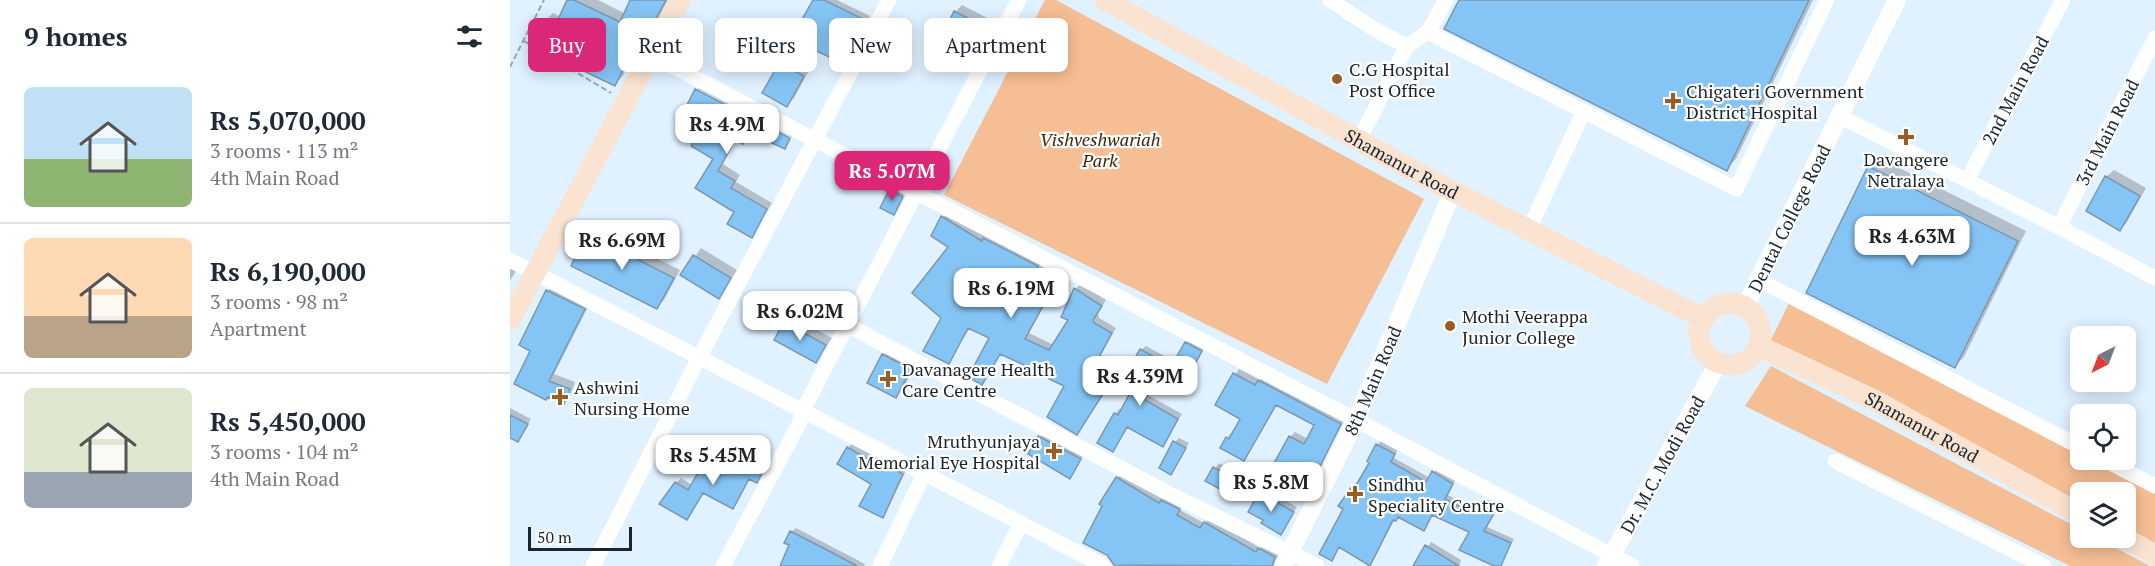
<!DOCTYPE html>
<meta charset="utf-8">
<style>
body{margin:0;font-family:"PT Serif",serif;background:#f2f2f3;color:#1f2937;height:100vh;display:flex;flex-direction:column;font-size:22px;white-space:nowrap}
*{box-sizing:border-box;margin:0}
p{font-size:20px;color:#747a83}
.icon{flex:none;width:33px;height:33px;fill:none;stroke:currentColor;stroke-width:2;stroke-linecap:round;stroke-linejoin:round}
.map{position:relative;flex:1;overflow:hidden}
.panel{display:flex;flex-direction:column;background:#fff;width:510px}
.panel>*{flex:none}
.banner{position:absolute;left:18px;top:18px;width:570px;height:54px;display:flex;gap:12px}
.needle{width:39px;rotate:222deg}
.controls{position:absolute;left:1560px;top:326px;display:grid;gap:12px}
.controls a{display:grid;place-items:center;width:66px;height:66px;border-radius:9px;background:#fff;box-shadow:0 3px 15px #0003;font-size:30px}
.scale{position:absolute;left:18px;bottom:15px;width:104px;box-sizing:border-box;padding-left:6px;border:3px solid #1a252d;border-top:0;font-size:16px;line-height:21px;white-space:nowrap;color:#1a252d;-webkit-text-stroke:4px #fff;paint-order:stroke}
.price{position:absolute;translate:-50% -51px;padding:0 14px;border-radius:12px;background:#fff;color:#222;font-size:20px;line-height:39px;filter:drop-shadow(0 2px 3px #0008)}
.price::after{content:'';position:absolute;left:50%;top:36px;width:18px;height:14px;margin-left:-9px;background:inherit;clip-path:polygon(0 0,100% 0,50% 100%)}
.price.on{background:#db2777;color:#fff}
ul{padding:0;list-style:none}
li{display:flex;align-items:center;gap:18px;height:150px;padding:0 24px}
li+li{border-top:2px solid #e0e1e3}
li span{display:grid;place-items:center;flex:none;width:168px;height:120px;border-radius:9px;color:#555}
li>.icon{margin-inline-start:auto}
span .icon{width:72px;height:72px;fill:#fffc;stroke-width:1}
li b{font-size:26px}
h2{display:flex;justify-content:space-between;align-items:center;height:72px;padding:0 24px;font-size:26px}
.tag{padding:0 21px;border-radius:9px;background:#fff;box-shadow:0 3px 15px #0003;font-size:21px;line-height:54px}
.tag.on{background:#db2777;color:#fff}
main{display:flex;flex:1;min-height:0}
.map>svg:first-child{display:block}
</style>
<main>
<section class="panel">
<h2>9 homes<svg class="icon" aria-label="filters" viewBox="0 0 24 24"><path d="M4 7h16M4 17h16"/><circle cx="9" cy="7" r="2"/><circle cx="15" cy="17" r="2"/></svg></h2>
<ul>
<li><span style="background:linear-gradient(#bfe0f5 60%,#8fb573 0)"><svg class="icon" aria-label="home" viewBox="0 0 24 24"><path d="M3 11l9-7 9 7M6 9v11h12V9"/></svg></span><div><b>Rs 5,070,000</b><p>3 rooms · 113 m²</p><p>4th Main Road</p></div></li>
<li><span style="background:linear-gradient(#ffd9b3 65%,#b9a48a 0)"><svg class="icon" aria-label="home" viewBox="0 0 24 24"><path d="M3 11l9-7 9 7M6 9v11h12V9"/></svg></span><div><b>Rs 6,190,000</b><p>3 rooms · 98 m²</p><p>Apartment</p></div></li>
<li><span style="background:linear-gradient(#dfe7d0 70%,#9aa5b1 0)"><svg class="icon" aria-label="home" viewBox="0 0 24 24"><path d="M3 11l9-7 9 7M6 9v11h12V9"/></svg></span><div><b>Rs 5,450,000</b><p>3 rooms · 104 m²</p><p>4th Main Road</p></div></li>
</ul>
</section>
<div class="map">
<svg width="1645" height="566" viewBox="0 0 1645 566">
<rect width="100%" height="100%" fill="#e0f1ff"/>
<!-- green -->
<path fill="#f6be94" d="M535 0H546L914 199 817 384 434 195Z
M1279 303 1570 452V459H1583L1645 491V549L1616 534V492H1570V510L1258 346Z
M1261 366 1570 529V537H1585L1640 566H1560L1235 406Z"/>
<!-- shadow -->
<path fill="#0003" d="M59 0H88L116 14 122 0H158L131 50 122 57 113 76 105 84 23 46 35 21 43 13 50 17Z
M304 0H327L360 16 334 62Z
M950 0H1303L1226 159 1216 169Z
M452 5 487 23 471 53 463 60 445 12Z
M278 56 300 69 284 98 276 105 255 93 271 64Z
M192 84 285 132 282 137 188 89Z
M187 91 281 140 275 147 241 131 232 142 226 139 213 164 230 175 226 182 262 203 241 236 226 211 187 188 205 158 193 127Z
M1369 158 1516 231 1454 357 1445 366 1360 167Z
M1604 170 1636 188 1617 222 1610 229 1596 177Z
M385 187 396 192 383 213 380 191Z
M438 212 532 261 530 266 550 276 519 333 544 345 560 319 553 316 565 289 571 284 596 300 588 313 589 318 606 328 581 373 600 383 567 433 556 386 542 376 491 353 472 383 481 338 460 328 438 362 433 317 440 247 433 217Z
M84 227 170 270 154 300 146 307 77 234Z
M191 248 227 270 209 297 172 275Z
M0 265 7 269 0 281Z
M44 284 80 303 44 374 65 382 60 396 54 402 38 396 22 350 11 345 38 291Z
M282 316 322 338 306 361 275 323Z
M681 339 696 346 684 364 676 343Z
M636 346 658 358 638 395 672 414 653 445 619 426 603 451 605 414 609 409 612 410 629 380 631 350Z
M380 348 407 362 393 389 386 396 373 355Z
M729 369 750 380 754 376 835 419 796 493 760 473 780 437 785 432 798 439 806 425 767 404 734 459 717 438 732 418 707 405Z
M0 408 21 419 8 440 0 436Z
M537 430 577 451 559 477 530 437Z
M669 438 679 443 661 473 665 442Z
M871 440 888 449 884 458 920 478 927 468 946 479 938 495 968 510 976 499 989 506 977 527 1004 539 990 566 961 532 923 514 913 529 889 516 885 519 860 565 830 546 821 559 835 508 831 506 861 462 859 461Z
M342 443 378 463 380 460 397 469 373 516 363 483 338 448Z
M228 448 257 464 255 468 225 451Z
M223 454 254 471 251 476 246 481 240 478 223 507 194 491 177 518 166 483 171 478 182 485 199 461 214 470Z
M709 463 729 474 717 491 698 480Z
M612 473 673 505 670 510 694 523 700 518 750 548 754 544 769 552 767 566H610L605 564 607 478Z
M755 489 787 507 771 532 750 493Z
M286 528 355 564 354 566H271L281 545V532Z
M921 542 951 560 949 566H904Z"/>
<!-- building -->
<path fill="#85c5f5" stroke="#7d97ad" stroke-width="1.5" d="M57 0H64L110 22 120 0H156L124 60 119 57 105 86 21 46 33 21 45 26Z
M303 0H314L357 21 334 64 281 39Z
M949 0H1299L1217 171 934 29Z
M444 11 481 30 464 62 428 44Z
M269 63 294 76 277 107 252 93Z
M185 89 280 138 275 149 238 132 233 144 225 140 208 171 225 181 221 188 257 209 242 238 217 224 224 212 185 188 203 159 181 146 191 128 171 117Z
M1358 166 1508 241 1445 368 1296 293Z
M1595 176 1630 196 1610 231 1576 211Z
M379 190 393 197 384 215 370 208Z
M431 216 472 241 473 238 528 266 526 271 546 282 515 339 539 350 558 320 551 317 564 288 592 306 583 320 584 323 602 333 577 379 596 389 567 435 537 417 554 386 539 379 540 377 490 354 472 385 458 377 479 338 458 328 439 364 413 351 431 318 402 293 438 247 421 236Z
M76 233 164 278 147 309 61 266Z
M183 255 221 278 209 299 170 275Z
M36 290 75 309 39 381 60 389 54 404 38 397 36 400 4 384 20 351 9 345Z
M274 322 316 345 306 363 264 340Z
M675 342 692 351 684 366 667 356Z
M630 349 655 363 635 400 668 419 653 447 617 427 603 452 587 443 604 413 608 415 627 380 616 374Z
M372 354 401 369 386 398 357 383Z
M723 373 745 385 748 380 831 424 796 495 758 474 779 436 794 444 804 425 766 405 734 461 710 448 716 437 719 439 730 419 705 405Z
M0 415 18 424 8 442 0 438Z
M528 436 571 459 560 479 518 454Z
M663 441 676 448 661 475 649 468Z
M866 444 885 454 881 462 916 482 922 471 943 484 935 499 964 514 971 502 986 510 974 531 1001 543 991 566H984L949 550 959 532 922 515 914 531 888 517 886 521 883 520 860 566 829 547 822 561 809 554 833 509 828 506 843 485 845 487 859 463 857 461Z
M337 447 373 468 375 464 393 474 373 518 349 506 361 484 327 464Z
M223 452 254 469 247 483 239 479 223 509 193 493 177 520 149 504 165 482 178 490 193 464 210 475Z
M703 467 725 479 717 493 695 481Z
M606 477 649 503 651 500 665 507 670 510 667 515 690 528 694 522 746 552 748 548 754 551 765 557 762 566 604 565 597 555 573 543 592 506 589 504Z
M749 492 784 512 771 535 751 523 753 520 738 512Z
M280 531 321 552 347 566H270L279 545 274 543Z
M915 545 949 566H903Z"/>
<g fill="none" stroke-linecap="round" stroke-linejoin="round">
<!-- path -->
<path stroke="#99a8b4" stroke-width="2" stroke-dasharray="6 3" stroke-linecap="butt" d="M14 41 101 93
M0 67 34 0"/>
<!-- minor -->
<path stroke="#fff" stroke-width="15" d="M820 0 864 29 897 46 849 140
M918 32 936 0
M897 46 918 32 1226 189 1317 0
M141 55 846 420 1122 566
M1329 116 1549 227 1645 278
M1457 180 1553 0
M1549 227 1645 38
M1019 229 1073 113
M0 260 594 566
M1249 280 1570 447
M339 326 656 492 807 566
M1593 459 1645 486
M1325 461 1534 566
M83 566 189 358 379 0
M213 566 289 424 292 412 467 76 509 0
M370 566 415 472
M489 566 510 525"/>
<!-- tertiary -->
<g stroke="#fff" stroke-width="18">
<path id="s1" d="M1235 307 1387 0"/>
<path id="s2" d="M773 566 846 420 943 191"/>
<path id="s3" d="M1096 566 1208 363"/>
</g>
<!-- secondary -->
<g stroke="#fae3d0" stroke-width="21">
<path id="s4" d="M595 0 919 179 1194 319"/>
<circle cx="1220" cy="334" r="31"/>
<path d="M0 320 170 0"/>
<path id="s5" d="M1249 346 1364 400 1570 514"/>
<path d="M1613 537 1645 555"/>
</g>
</g>
<!-- markers -->
<g fill="#9b5c24" stroke="#fff" stroke-width="2">
<circle cx="827" cy="79" r="6"/>
<path d="M1160 92h6v6h6v6h-6v6h-6v-6h-6v-6h6z"/>
<path d="M1393 128h6v6h6v6h-6v6h-6v-6h-6v-6h6z"/>
<circle cx="940" cy="326" r="6"/>
<path d="M375 370h6v6h6v6h-6v6h-6v-6h-6v-6h6z"/>
<path d="M47 388h6v6h6v6h-6v6h-6v-6h-6v-6h6z"/>
<path d="M541 442h6v6h6v6h-6v6h-6v-6h-6v-6h6z"/>
<path d="M842 485h6v6h6v6h-6v6h-6v-6h-6v-6h6z"/>
</g>
<g text-anchor="middle" dominant-baseline="central" stroke-width="4.5" stroke-linejoin="round" paint-order="stroke">
<!-- poi labels -->
<g font-size="18" fill="#1a252d" stroke="#fff" text-anchor="start">
<text x="839" y="69">C.G Hospital<tspan x="839" dy="21">Post Office</tspan></text>
<text x="1176" y="91">Chigateri Government<tspan x="1176" dy="21">District Hospital</tspan></text>
<text x="1396" y="159" text-anchor="middle">Davangere<tspan x="1396" dy="21">Netralaya</tspan></text>
<text x="952" y="316">Mothi Veerappa<tspan x="952" dy="21">Junior College</tspan></text>
<text x="392" y="369">Davanagere Health<tspan x="392" dy="21">Care Centre</tspan></text>
<text x="64" y="387">Ashwini<tspan x="64" dy="21">Nursing Home</tspan></text>
<text x="530" y="441" text-anchor="end">Mruthyunjaya<tspan x="530" dy="21">Memorial Eye Hospital</tspan></text>
<text x="858" y="484">Sindhu<tspan x="858" dy="21">Speciality Centre</tspan></text>
</g>
<!-- street labels -->
<g font-size="18" fill="#1a252d" stroke="#fff">
<text transform="translate(1505 90) rotate(-62)">2nd Main Road</text>
<text transform="translate(1597 132) rotate(-63)">3rd Main Road</text>
<text stroke="none"><textPath href="#s4" startOffset="339">Shamanur Road</textPath></text>
<text stroke="none"><textPath href="#s1" startOffset="99">Dental College Road</textPath></text>
<text stroke="none"><textPath href="#s2" startOffset="206">8th Main Road</textPath></text>
<text stroke="none"><textPath href="#s5" startOffset="182">Shamanur Road</textPath></text>
<text stroke="none"><textPath href="#s3" startOffset="116">Dr. M.C. Modi Road</textPath></text>
</g>
<!-- park labels -->
<g font-size="18" font-style="italic" fill="#422409" stroke="#fff">
<text x="590" y="139">Vishveshwariah<tspan x="590" dy="21">Park</tspan></text>
</g>
</g>
</svg>
<div class="controls">
<a><svg class="needle" viewBox="-14 -14 28 28"><path d="M0-13l5 13h-10z" fill="#e53935"/><path d="M0 13l5-13h-10z" fill="#747a83"/></svg></a>
<a><svg class="icon" aria-label="locate" viewBox="0 0 24 24"><circle cx="12" cy="12" r="6"/><path d="M12 2v4M12 18v4M2 12h4M18 12h4"/></svg></a>
<a><svg class="icon" aria-label="layers" viewBox="0 0 24 24"><path d="M12 4l9 5-9 5-9-5zM3 14l9 5 9-5"/></svg></a>
</div>
<div class="scale">50 m</div>
<b class="price" style="left:217px;top:155px">Rs 4.9M</b>
<b class="price on" style="left:382px;top:202px">Rs 5.07M</b>
<b class="price" style="left:1402px;top:267px">Rs 4.63M</b>
<b class="price" style="left:112px;top:271px">Rs 6.69M</b>
<b class="price" style="left:501px;top:319px">Rs 6.19M</b>
<b class="price" style="left:290px;top:342px">Rs 6.02M</b>
<b class="price" style="left:630px;top:407px">Rs 4.39M</b>
<b class="price" style="left:203px;top:486px">Rs 5.45M</b>
<b class="price" style="left:761px;top:513px">Rs 5.8M</b>
<div class="banner">
<a class="tag on">Buy</a>
<a class="tag">Rent</a>
<a class="tag">Filters</a>
<a class="tag">New</a>
<a class="tag">Apartment</a>
</div>
</div>
</main>
